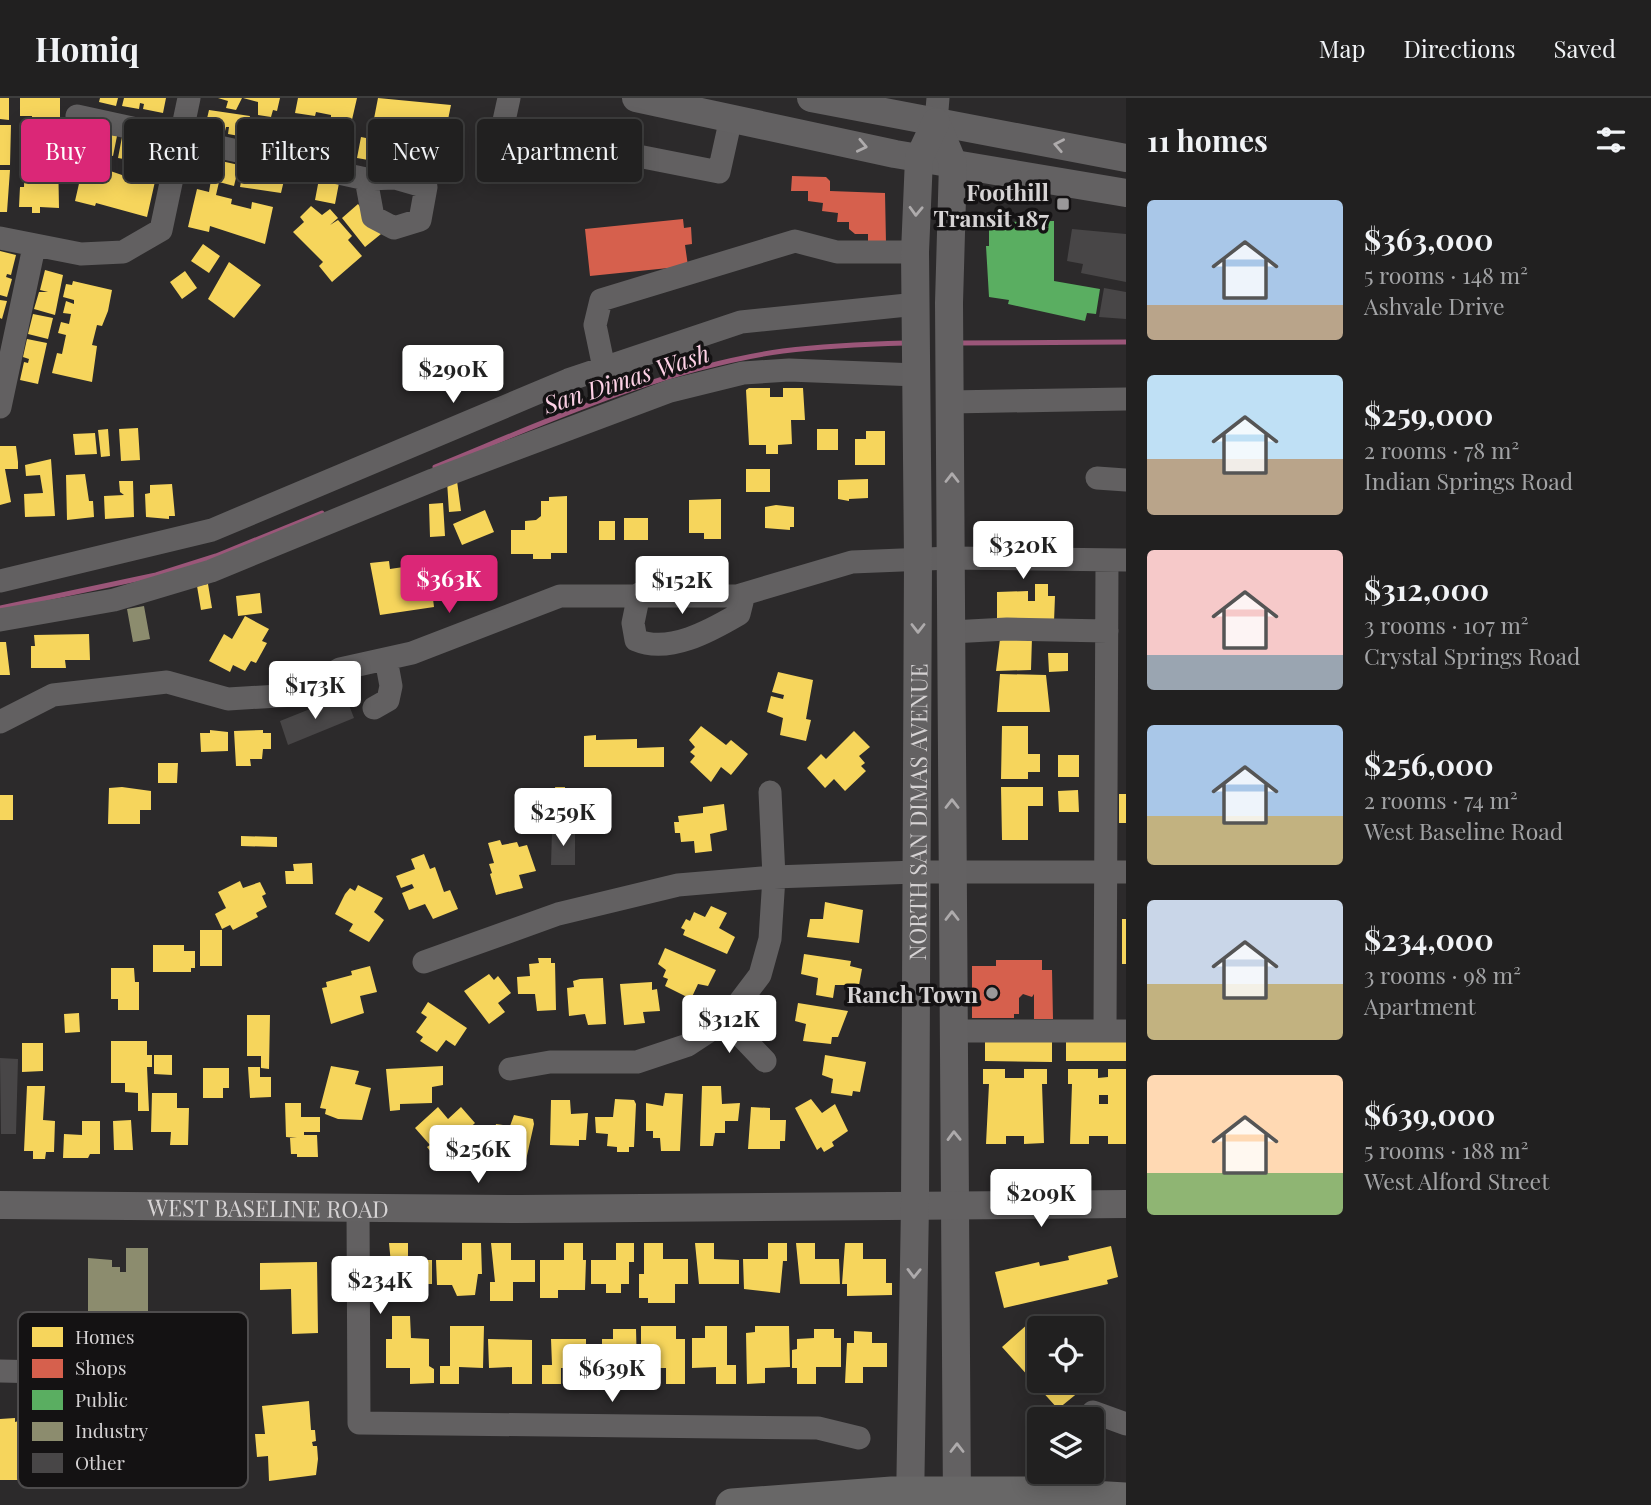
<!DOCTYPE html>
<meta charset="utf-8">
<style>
body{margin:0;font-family:"Playfair Display",serif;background:#2d2d2d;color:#f1f3f6;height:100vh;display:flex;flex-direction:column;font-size:26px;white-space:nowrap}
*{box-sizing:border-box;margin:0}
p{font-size:23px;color:#a2a3a5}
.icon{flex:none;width:38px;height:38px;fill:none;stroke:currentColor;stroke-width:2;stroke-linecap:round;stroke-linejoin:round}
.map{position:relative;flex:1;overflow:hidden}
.drawer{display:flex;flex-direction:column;background:#212020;width:525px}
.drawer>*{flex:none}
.hud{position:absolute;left:21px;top:21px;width:665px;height:63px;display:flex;gap:14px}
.tools{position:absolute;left:1027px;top:1218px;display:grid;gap:14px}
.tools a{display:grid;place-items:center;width:77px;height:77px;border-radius:7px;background:#212020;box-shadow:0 4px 18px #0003,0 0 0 2px #3e3e3e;font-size:35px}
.price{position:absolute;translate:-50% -60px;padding:0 16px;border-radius:7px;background:#fff;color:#222;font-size:23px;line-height:46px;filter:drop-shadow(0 2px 4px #0008)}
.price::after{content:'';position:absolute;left:50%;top:42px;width:21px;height:16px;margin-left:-10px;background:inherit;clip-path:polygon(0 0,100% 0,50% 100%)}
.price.on{background:#db2777;color:#fff}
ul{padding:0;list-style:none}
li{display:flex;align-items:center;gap:21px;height:175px;padding:0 21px}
li span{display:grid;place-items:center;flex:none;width:196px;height:140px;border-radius:7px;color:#555}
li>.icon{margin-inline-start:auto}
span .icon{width:84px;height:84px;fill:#fffc;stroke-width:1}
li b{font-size:30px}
h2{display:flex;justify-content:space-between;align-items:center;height:84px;padding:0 21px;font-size:30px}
.tag{padding:0 24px;border-radius:7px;background:#212020;box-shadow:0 4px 18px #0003,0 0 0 2px #3e3e3e;font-size:24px;line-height:63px}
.tag.on{background:#db2777;color:#fff}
header{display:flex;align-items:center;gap:42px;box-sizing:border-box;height:98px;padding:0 35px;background:#212020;border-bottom:2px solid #3e3e3e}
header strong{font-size:33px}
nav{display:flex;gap:38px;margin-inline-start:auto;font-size:24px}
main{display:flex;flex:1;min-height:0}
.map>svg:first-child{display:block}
</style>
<header>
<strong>Homiq</strong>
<nav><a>Map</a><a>Directions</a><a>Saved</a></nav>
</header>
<main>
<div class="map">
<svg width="1126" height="1407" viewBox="0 0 1126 1407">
<rect width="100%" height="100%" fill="#2c2a2b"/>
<!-- homes -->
<path fill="#f6d55c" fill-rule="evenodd" d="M0 0H9V22L0 21Z
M20 0H60V20L38 19V25L32 24V18H20Z
M100 0H118L116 8 99 4Z
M124 0H166L163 15 143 11 144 6 140 5 139 11 122 8Z
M218 0H242L236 12 226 10 228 3Z
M243 0H280L277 13 273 12 271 19 258 17V4Z
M298 0H357L351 26 346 25 345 32 331 29V17L316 14 315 18 295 15Z
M378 0 451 7 443 46 439 45 437 54 422 51 425 37 409 33 408 37 390 35 389 42 376 39 377 32 372 31Z
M209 12 250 18 245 39 228 36 229 29H226L225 33 205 29Z
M255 20 274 24 270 44 251 40Z
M283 22 323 30 318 51 301 48 302 41 298 40 297 46 279 43Z
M0 27H11L10 67H0Z
M76 31 117 38 113 58 73 49Z
M328 32 348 36 343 56 324 53Z
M21 36 61 37V57H58L59 110 40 109V115H32V109H19L20 89H24L25 57 20 56Z
M122 39 140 43 138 49 142 50 143 45 161 49 157 67 118 60Z
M361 39 401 47 396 68 379 64 380 57 376 56 374 63 357 60Z
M405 51 445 63 441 80 422 75 423 70 419 69 418 76 400 72Z
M198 60 218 64 220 70 221 63 239 67 234 88 219 84 216 97 232 101 231 106 251 111 252 104 273 109 265 146 210 128 209 134 188 129 197 91 209 94 211 82 193 78Z
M84 64 122 77 124 70 138 76 139 69 151 71 150 77 156 79 147 119 96 105 95 108 75 103Z
M244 69 261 72 260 79 263 80 264 74 285 78 281 95 240 89Z
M0 72H10L7 114H0Z
M319 81 339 85 335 106 315 102Z
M358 106 381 136 365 149 342 120Z
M311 108 322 117 330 111 338 120 330 127 338 122 352 138 348 142 362 158 332 184 319 168 323 164 293 134 304 124 300 119Z
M203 146 220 158 209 175 191 163Z
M0 153 16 157 11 177 7 176 6 179 12 181 7 199 0 197Z
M229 164 261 187 234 220 208 201Z
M45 172 63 177 55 217 34 211 39 194H48L40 192Z
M185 173 197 190 182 201 170 184Z
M73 183 112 192 108 213 102 228 97 227 92 247 97 248 92 284 52 275 57 255 62 256 66 237 58 235 61 224 69 226 71 216 63 215 66 203 74 206V202L63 199 66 186 72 187Z
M0 202 7 203 2 221 0 220Z
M33 216 53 220 48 241 28 236Z
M27 241 47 245 38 286 20 282 24 264 28 265 29 261 23 259Z
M749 290H770V299H783V290H803L805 322H791L792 346 778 347V356H766V347H749L746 292Z
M138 330 140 362 121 363 119 331Z
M108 331 110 358 101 359 98 332Z
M817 331H838V352H817Z
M866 333H885V367H855V341H866Z
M95 335 97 356 75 357 73 336Z
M0 348H16L18 364V371H5L11 404 0 407Z
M51 361 55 418 25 419 24 396 43 395 40 377 26 378 25 367Z
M746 371H770V394H746Z
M85 376 89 403H93L94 419 67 422 66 377Z
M868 381V400L849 401V403L838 401V382Z
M119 383H133L134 419 105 421 104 398 124 397 120 394Z
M447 383H457L461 413 449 414Z
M172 386 175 418H169V421L146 419 145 396 150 395V387Z
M567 398V455H551V461H533V456H511V432H525V423L536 422 541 418V403H549V399Z
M721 401V441H704V435H689V402Z
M443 405 445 438 430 439 429 406Z
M776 407 794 409V429H790V432L765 430V409Z
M485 412 494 434 462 447 453 426Z
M624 420H648V442H624Z
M599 423H615V442H599Z
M389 463 390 471 417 467 420 487 431 485 434 509 380 517 370 465Z
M208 486 212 510 201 512 197 488Z
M1035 486H1048V498H1055L1054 524 997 520V494L1028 493V503H1035Z
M260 495 262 515 238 518 236 498Z
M245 518 269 531 262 543 267 545 256 565 251 563 245 573 233 567 230 574 209 563 224 536 232 541Z
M89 536 90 562H65L66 570H31V548H35L34 537Z
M1032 539 1031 572 996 573 1000 541Z
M0 544H6L10 577H0Z
M1048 555H1068V573L1049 574Z
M778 574 813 582 806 621 811 622 806 643 780 637 783 620 767 614 771 598 783 601 784 597 772 594Z
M1000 576 1046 577 1050 614H997Z
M701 628 726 647 731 642 748 656 731 677 721 669 711 684 690 664 695 658 690 654 695 649 689 642Z
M1002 628H1028V656H1040V674H1028V681H1001Z
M210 632 228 634V653L201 654 200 635H210Z
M263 632V635H271V651H263L262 661H250L251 668H236L234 633Z
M854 633 870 649 859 658 865 665 861 668 866 673 845 693 834 681 825 690 807 670 821 656 826 661Z
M596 637V642L637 641V650L664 649V669H584V638Z
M1058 657H1079V679H1058Z
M158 665H178L177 685H158Z
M122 689 151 693V712H140V726H108L109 690Z
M555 689H565V696L581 694V706L558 704Z
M1001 689H1043V708H1028V742H1002Z
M1078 692 1079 714H1059L1058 693Z
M1119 696H1126V725H1119Z
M0 697H13V722H0Z
M724 706 727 732 710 736 712 753 695 755 694 743 681 744 680 735H675L674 724H679L678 718 703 715V709Z
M241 738 277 739V749L241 748Z
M500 742 502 747 517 744 519 749 527 747 536 773 519 777 523 790 496 797 490 776 492 775 489 766 494 765 488 745Z
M424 756 430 771 435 769 444 794 450 792 458 811 433 821 425 806 409 812 402 795 414 790 412 786 401 790 396 778 415 771 411 761Z
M312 765 313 786H286L285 773H294L293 766Z
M240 783 243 790 260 784 266 796 262 798 267 809 256 815 258 819 233 832 230 827 222 831 215 816 226 810 218 794Z
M358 787 383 800 374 814 384 822 369 844 349 833 353 826 335 816 345 796 350 790 355 793Z
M825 804 863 812 859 845 807 839 810 821H823Z
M711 808 727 815 719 830 735 839 727 856 683 837 685 832 681 830 686 821 690 823 694 814 705 819Z
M1122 821H1126V866H1122Z
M200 832H222V868H200Z
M153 847H184V853H195V870H191V874H153Z
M665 850 716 872 708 888 698 886 691 901 665 888 668 881 663 879 666 872 658 866Z
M804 856 851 863 850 868 862 871 859 887H835L833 900 816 897 818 880 801 876Z
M538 860H551V865H555L556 912 537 913 535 896H518L517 879 530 878 529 866 539 865Z
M370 868 377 894 360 898 364 915 331 926 322 890 327 889 326 884 352 877 351 873Z
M111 870H134L135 884H139V912H118V901H111Z
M489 876 494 882 498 878 511 895 498 905 505 914 489 926 464 893Z
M603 880 606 926 588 927 585 916 569 918 567 890 574 889 573 883 580 881Z
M652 884V892L657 891 660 913 643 914 645 925 624 927 620 886Z
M428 904 467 930 455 948 446 942 437 954 420 943 423 939 416 934 427 919 421 915Z
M798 905 848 913 838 939H832L831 946 803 943 806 926 795 923Z
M79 915 80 934 65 935 64 916Z
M247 917H270L269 971 261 970V958H247Z
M985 942 1052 943V964L985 963Z
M1066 942H1126V963H1066Z
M111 943H147V957H152V969H147L149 1013H138V995L125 994V985H111Z
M22 945H43V973L22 974Z
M154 957H172V977L154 976Z
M825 957 866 964 860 994 853 993 852 998 831 995 833 981 822 977Z
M331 968 359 973 355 986 371 990 362 1022 338 1021 325 1016 326 1011 320 1010Z
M443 968V987L432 989V1005L400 1006V1012L390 1013 386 971Z
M248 969H260V979H271V999L250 1000Z
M203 970H229V990H223V1000H203Z
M983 971H1005V980H1024V971H1047V986H1042L1044 1045 1024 1046V1038H1006V1046H986L989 986H983Z
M1068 971H1098V980L1108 979V971H1126V1046H1108V1038H1089V1046H1070L1072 986H1068ZM1099 997H1108V1006H1099Z
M27 988H45L43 1022 55 1023 54 1054H46L45 1061H33V1053H24Z
M702 988H721L722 1006 740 1005 738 1023H725V1035H715L713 1048H700Z
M152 995H177V1010H189L188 1047H170L171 1034H151Z
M665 995 683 996 680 1053H661L660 1040H653V1033H646V1005L663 1008Z
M615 1001 634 1002 636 1006 634 1049H629V1054H617V1049L607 1048 608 1036 596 1035 595 1019H613Z
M811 1001 822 1015 835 1006 848 1033 832 1044 834 1048 824 1054 821 1049 817 1052 795 1010Z
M551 1002H570L571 1016 588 1015 586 1042H579V1048L550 1047Z
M285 1005H301V1019H320V1034H304V1037H317L318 1059H297V1056H291L290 1040H297L286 1039Z
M438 1009 448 1021 461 1009 475 1025 440 1057 437 1054 434 1058 427 1049 430 1047 415 1030Z
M751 1009 770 1010V1022H786L785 1043H780V1051H748Z
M514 1017 533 1021 534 1026 526 1062 520 1061 519 1067 506 1065 508 1057 496 1054 497 1048 492 1047 496 1026 510 1028Z
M131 1022 133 1052H114L113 1023Z
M82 1023H100V1056H90L88 1060H63L64 1036 82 1037Z
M389 1145H408V1162H432V1186H425V1197H402V1186H393Z
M462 1145H481L482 1176H478L475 1197 457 1198 452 1187H437L436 1162H462Z
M491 1145H511V1162H535V1184H513V1203H490V1184H495Z
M564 1145H583V1162H586L585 1192H558V1200H540V1162H564Z
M616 1145H634V1164H629V1186H621V1195H606V1186H591V1162H616Z
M644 1145H663V1161H688V1186H675V1205H648V1200H639V1176H644Z
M695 1145H714V1161L739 1162V1186H699Z
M768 1145H787V1163H783L780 1195 744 1191 743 1161H768Z
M796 1145H815V1161H839L840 1186H800Z
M845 1145H863V1161H886V1185H892V1197L847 1198V1186H842Z
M1111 1148 1118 1179 1107 1182 1108 1186 1004 1210 995 1174 1039 1164 1040 1168 1069 1162 1068 1158Z
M317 1164 318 1235 292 1236 291 1191 260 1192V1165Z
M392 1218H410L411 1240 429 1241V1268L434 1271V1285L410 1286V1270H386V1241H392Z
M1029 1225 1040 1236V1283H1079L1085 1289 1058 1311 1002 1249Z
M450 1228H484L483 1270 459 1269V1286H440V1268H450Z
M641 1228H676V1241H685V1286H666V1270H641Z
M705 1228H727V1267H736V1286H716V1269L692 1270V1240H705Z
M755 1228H789L790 1269 765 1270V1285L747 1286 746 1235 755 1234Z
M613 1231H636L637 1270H612V1286H593V1267H602V1241H613Z
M814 1231H834V1240H841V1269H816V1286H797V1270H792V1252L797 1251V1241L814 1240Z
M854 1233 872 1234V1245H887V1269H863V1285H845L847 1245H854Z
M488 1241 532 1242V1286H512V1269L489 1270Z
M551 1241H586V1270H561V1286H542V1267H552Z
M135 1302 179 1347 138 1390 100 1352 117 1336 123 1341 128 1335 132 1339 135 1336 119 1318Z
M309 1303 311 1332H315L316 1343 312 1344 313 1348H317L318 1361 316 1377 269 1383 268 1358 257 1359 255 1336H265L262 1308Z
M15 1320V1324L26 1321 45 1323V1370H21V1382H0V1321Z"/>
<!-- shops -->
<path fill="#d6604d" d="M792 78 826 79 830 83V93L885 95 886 145H868V136H855L849 131V124H837L838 115 822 113 823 105 808 103V93H791Z
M683 121 684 130 691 129 692 146 685 147 688 168 590 178 585 131Z
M996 862H1042V872H1052L1053 921H1034V896L1032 899 1023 896 1019 900V916H1014V920H972V868H996Z"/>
<!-- public -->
<path fill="#5aae61" d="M1054 123V183L1100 191 1096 216 1087 215 1085 223 1008 206 1009 202 989 199 986 148H989V127H998V124Z"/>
<!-- industry -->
<path fill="#8c8c6e" d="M144 508 150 541 133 544 127 511Z
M126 1150H148V1213H137V1219H128V1213H117L112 1215V1221H91V1214H88V1160L112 1162V1169H120V1174H126Z"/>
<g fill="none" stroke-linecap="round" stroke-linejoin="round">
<!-- stream -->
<path stroke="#9b5679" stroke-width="5" d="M958 245 1126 244
M435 369C548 323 662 270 783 253 823 248 866 246 906 245
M0 510 156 477 216 458 322 415"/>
</g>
<!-- building -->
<path fill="#484647" d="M1072 131 1126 136V184L1081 175 1083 166 1067 163Z
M1104 190 1126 194V221L1099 219Z
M347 602 354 620 288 647 280 623 325 605 326 609Z
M552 733 575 734V767H551Z
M0 960 18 961 16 1036H1Z"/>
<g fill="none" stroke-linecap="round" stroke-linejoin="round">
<!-- minor -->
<path stroke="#626061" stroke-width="23" d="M509 0 496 59 553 73 562 43 719 74 731 20
M77 18 366 81 395 80 426 89 420 122 394 130 373 119 366 81
M936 24 938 0
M0 140 81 156 123 154 161 132 189 0
M604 270 595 227 601 202 795 143 837 154H915
M950 304 1126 301
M0 309 34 149
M1097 380 1126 382
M0 483 212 432 568 282 741 224 917 206
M639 496 633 525 636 542C669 556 710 533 739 516L744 496
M0 522 114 502 211 473 433 382 670 293 743 275 789 272 917 277
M951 534 1007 531 1107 533
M374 610 388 602 391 588 386 561
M0 624 53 597 167 584 228 601 295 597 340 571 412 555 560 498H737L852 464 951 460 1126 462
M424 864 558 816 678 787 774 779 916 774H1126
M726 922 765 963
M952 933H1126
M1105 933 1107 463
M510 971 550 964H637L688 947 726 922 760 877 770 841 774 779 770 694
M358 1111 359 1325 818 1330 859 1340
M0 1273 88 1275
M1093 1314 1126 1326"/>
<!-- major -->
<g stroke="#636162" stroke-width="28">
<path d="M636 0 895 56 1126 95"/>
<path d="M811 0 1126 60"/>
<path d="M936 24 953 65 949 205 957 1407"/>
<path id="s1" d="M0 1107 519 1111 1126 1106"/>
<path id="s2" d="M910 1407 915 1107 918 462 915 154 919 60 936 24"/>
</g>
<!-- highway -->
<path stroke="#686767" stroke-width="33" d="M732 1407 892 1395H1023L1126 1401"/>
</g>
<!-- one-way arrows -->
<defs><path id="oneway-chevron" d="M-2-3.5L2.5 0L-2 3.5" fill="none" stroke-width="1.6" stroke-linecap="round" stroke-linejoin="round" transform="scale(1.75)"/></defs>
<g stroke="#aeabac">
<use href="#oneway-chevron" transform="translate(1059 47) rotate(-169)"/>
<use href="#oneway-chevron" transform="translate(862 48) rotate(12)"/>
<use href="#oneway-chevron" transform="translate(916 113) rotate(92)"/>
<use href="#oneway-chevron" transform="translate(952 380) rotate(-90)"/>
<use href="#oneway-chevron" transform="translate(918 530) rotate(90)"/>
<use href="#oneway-chevron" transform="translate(952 706) rotate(-90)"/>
<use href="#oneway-chevron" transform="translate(952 818) rotate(-90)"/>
<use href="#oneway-chevron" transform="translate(954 1038) rotate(-91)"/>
<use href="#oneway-chevron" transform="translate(914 1175) rotate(91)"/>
<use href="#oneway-chevron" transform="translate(957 1350) rotate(-90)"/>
</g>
<!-- markers -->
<g fill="#9a9899" stroke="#141213" stroke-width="2.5">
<rect x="1056" y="99" width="14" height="14" rx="3.5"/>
<circle cx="992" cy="895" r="7"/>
</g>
<g text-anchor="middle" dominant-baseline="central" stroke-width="7" stroke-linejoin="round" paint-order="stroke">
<!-- poi labels -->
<g font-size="23" font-weight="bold" fill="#d6d3d4" stroke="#141213" text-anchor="end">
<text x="1049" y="93">Foothill<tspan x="1049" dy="26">Transit 187</tspan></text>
<text x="978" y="895">Ranch Town</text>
</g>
<!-- street labels -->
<g font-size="23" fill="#d6d3d4" stroke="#141213">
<text stroke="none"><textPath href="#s2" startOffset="693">NORTH SAN DIMAS AVENUE</textPath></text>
<text stroke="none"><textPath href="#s1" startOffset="268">WEST BASELINE ROAD</textPath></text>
</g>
<!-- water labels -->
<g font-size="24" font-style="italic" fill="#fed2e6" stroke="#141213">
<text transform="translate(626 280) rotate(-18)">San Dimas Wash</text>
</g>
</g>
<!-- legend -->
<rect x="18" y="1214" width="230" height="176" rx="10" fill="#141213" stroke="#4e4c4d" stroke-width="2"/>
<rect x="32" y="1229" width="31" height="20" fill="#f6d55c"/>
<rect x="32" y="1261" width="31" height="19" fill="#d6604d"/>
<rect x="32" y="1292" width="31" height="20" fill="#5aae61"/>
<rect x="32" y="1324" width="31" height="19" fill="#8c8c6e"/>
<rect x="32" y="1355" width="31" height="20" fill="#484647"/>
<g font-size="19" fill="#d6d3d4">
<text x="75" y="1246">Homes</text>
<text x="75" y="1277">Shops</text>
<text x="75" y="1309">Public</text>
<text x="75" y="1340">Industry</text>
<text x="75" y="1372">Other</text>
</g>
</svg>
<div class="tools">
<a><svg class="icon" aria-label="locate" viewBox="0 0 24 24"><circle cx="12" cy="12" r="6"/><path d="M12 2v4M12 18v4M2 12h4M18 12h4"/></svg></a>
<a><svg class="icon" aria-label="layers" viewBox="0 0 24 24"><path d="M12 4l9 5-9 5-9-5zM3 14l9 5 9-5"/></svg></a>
</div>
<b class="price" style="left:453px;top:307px">$290K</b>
<b class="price" style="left:1023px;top:483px">$320K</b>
<b class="price on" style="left:449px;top:517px">$363K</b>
<b class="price" style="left:682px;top:518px">$152K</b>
<b class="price" style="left:315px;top:623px">$173K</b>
<b class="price" style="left:563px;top:750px">$259K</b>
<b class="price" style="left:729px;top:957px">$312K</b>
<b class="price" style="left:478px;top:1087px">$256K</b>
<b class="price" style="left:1041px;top:1131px">$209K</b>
<b class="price" style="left:380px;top:1218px">$234K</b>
<b class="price" style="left:612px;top:1306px">$639K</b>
<div class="hud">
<a class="tag on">Buy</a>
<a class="tag">Rent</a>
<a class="tag">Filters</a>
<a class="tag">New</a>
<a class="tag">Apartment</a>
</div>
</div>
<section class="drawer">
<h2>11 homes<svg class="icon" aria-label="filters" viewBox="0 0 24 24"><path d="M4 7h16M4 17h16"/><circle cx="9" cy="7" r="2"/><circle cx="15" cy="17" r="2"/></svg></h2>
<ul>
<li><span style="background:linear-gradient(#a9c7e8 75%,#b9a48a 0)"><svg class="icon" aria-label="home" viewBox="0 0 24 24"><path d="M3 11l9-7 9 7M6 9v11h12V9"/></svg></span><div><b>$363,000</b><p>5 rooms · 148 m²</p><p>Ashvale Drive</p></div></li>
<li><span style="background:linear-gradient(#bfe0f5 60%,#b9a48a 0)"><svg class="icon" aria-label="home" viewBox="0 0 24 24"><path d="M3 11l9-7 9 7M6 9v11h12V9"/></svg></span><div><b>$259,000</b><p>2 rooms · 78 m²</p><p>Indian Springs Road</p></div></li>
<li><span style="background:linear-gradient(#f6c9c9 75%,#9aa5b1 0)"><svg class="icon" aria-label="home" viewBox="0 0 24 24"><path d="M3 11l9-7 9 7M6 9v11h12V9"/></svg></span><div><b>$312,000</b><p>3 rooms · 107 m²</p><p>Crystal Springs Road</p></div></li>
<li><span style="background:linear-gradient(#a9c7e8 65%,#c2b280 0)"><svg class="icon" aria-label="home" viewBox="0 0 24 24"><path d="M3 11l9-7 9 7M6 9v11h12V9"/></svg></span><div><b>$256,000</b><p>2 rooms · 74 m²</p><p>West Baseline Road</p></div></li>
<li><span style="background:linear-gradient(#c9d6e8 60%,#c2b280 0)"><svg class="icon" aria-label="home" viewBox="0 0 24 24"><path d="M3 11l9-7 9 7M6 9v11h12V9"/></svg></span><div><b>$234,000</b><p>3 rooms · 98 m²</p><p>Apartment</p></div></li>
<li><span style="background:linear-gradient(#ffd9b3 70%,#8fb573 0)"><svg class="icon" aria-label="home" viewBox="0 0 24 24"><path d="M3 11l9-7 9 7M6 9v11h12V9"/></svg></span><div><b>$639,000</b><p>5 rooms · 188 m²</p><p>West Alford Street</p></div></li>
</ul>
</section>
</main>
